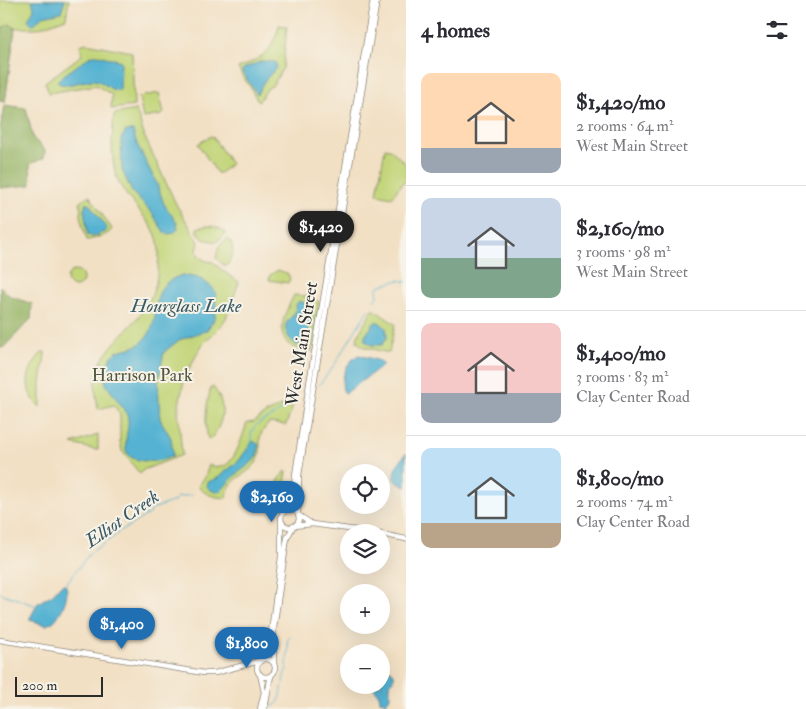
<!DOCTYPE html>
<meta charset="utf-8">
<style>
body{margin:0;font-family:"IM FELL Double Pica",serif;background:#f7f7f7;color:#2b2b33;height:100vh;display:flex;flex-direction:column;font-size:19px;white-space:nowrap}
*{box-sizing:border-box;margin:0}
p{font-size:16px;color:#7c7c81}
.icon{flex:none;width:28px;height:28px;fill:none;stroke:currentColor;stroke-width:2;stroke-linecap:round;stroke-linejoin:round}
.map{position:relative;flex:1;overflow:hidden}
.panel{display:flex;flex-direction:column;background:#fff;width:400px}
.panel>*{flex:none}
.controls{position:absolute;left:340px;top:464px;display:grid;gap:10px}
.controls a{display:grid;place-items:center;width:50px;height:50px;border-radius:50%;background:#fff;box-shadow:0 5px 20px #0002;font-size:25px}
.scale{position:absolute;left:15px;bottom:12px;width:88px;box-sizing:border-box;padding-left:5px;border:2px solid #2b2b2b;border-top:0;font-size:14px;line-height:18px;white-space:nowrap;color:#2b2b2b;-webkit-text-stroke:4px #f7f3e8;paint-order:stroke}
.price{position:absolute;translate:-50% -42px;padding:0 11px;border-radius:18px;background:#1f6fb2;color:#fff;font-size:16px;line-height:32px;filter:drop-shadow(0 1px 2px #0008)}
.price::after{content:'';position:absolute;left:50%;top:30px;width:15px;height:11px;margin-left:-8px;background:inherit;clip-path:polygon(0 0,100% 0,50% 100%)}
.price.on{background:#222;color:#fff}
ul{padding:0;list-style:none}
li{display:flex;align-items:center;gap:15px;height:125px;padding:0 15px}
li+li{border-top:1px solid #e1e1e2}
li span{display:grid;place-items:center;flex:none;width:140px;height:100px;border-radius:10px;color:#555}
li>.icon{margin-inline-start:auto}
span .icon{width:60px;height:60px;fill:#fffc;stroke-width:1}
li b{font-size:21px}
h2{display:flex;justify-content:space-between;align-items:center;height:60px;padding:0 15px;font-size:21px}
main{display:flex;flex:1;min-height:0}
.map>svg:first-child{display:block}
</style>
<main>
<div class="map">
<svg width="406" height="709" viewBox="0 0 406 709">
<rect width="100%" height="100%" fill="#f7f3e8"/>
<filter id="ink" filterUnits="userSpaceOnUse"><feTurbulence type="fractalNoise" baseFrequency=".02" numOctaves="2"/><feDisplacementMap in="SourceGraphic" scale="10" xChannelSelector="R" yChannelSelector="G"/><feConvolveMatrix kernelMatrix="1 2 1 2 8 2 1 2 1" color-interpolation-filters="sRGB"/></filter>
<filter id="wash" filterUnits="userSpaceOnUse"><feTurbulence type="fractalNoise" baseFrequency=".0096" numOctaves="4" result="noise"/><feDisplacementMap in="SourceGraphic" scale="20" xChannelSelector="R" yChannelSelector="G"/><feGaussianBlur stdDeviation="1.12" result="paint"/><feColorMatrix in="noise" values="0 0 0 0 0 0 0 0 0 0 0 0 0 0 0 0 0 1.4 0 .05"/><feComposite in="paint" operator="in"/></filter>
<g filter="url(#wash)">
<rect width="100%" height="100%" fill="#f2e0c4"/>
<!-- green -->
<path fill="#c2d579" stroke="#768052" d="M0 0H69L66 18 38 28H15L5 102 0 101Z
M279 25 287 26 283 68 272 86 268 88 259 101C251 93 253 89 247 83 243 78 241 74 238 68 262 58 273 52 279 25Z
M86 43 132 52 134 106 111 109 112 95 96 85 49 93 45 82 82 55 80 45Z
M159 93 164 113 162 115 143 118 139 97Z
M136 110 145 138 177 206 199 242 197 251 199 257 206 261 213 262 223 271 239 282 226 318 221 326 202 345 191 365 184 381 178 409 182 455 143 470 140 474 122 451 120 442V415L114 405 98 409C97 399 94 388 96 378 102 338 151 324 157 276 158 266 160 252 158 242 155 223 126 201 117 178 110 157 112 136 114 114Z
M211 136 213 137 231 164 220 173H217L198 144Z
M385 148 390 149 406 164V182H403L392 197 377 194Z
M89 195 112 229C108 236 95 239 87 240L82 224 80 202Z
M206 226C214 226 222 228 226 234L216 242 203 239 197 231V228Z
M227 239H229C235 248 233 259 226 266L221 263 216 258 219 246Z
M278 270 288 274 290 279 288 283 269 280 270 275Z
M67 279a8 8 0 1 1 16 0a8 8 0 1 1-16 0Z
M294 295 314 297 319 302 312 351C307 350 300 350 296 348 270 339 287 310 294 295Z
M373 309 395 324 389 353 364 347 357 342 358 335Z
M43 352H45V355L41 384V406H39C21 390 27 367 43 352Z
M213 387C227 404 224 423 210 440L208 439C204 422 206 405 211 388Z
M292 401V409L286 425 269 423C267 426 264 429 262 432 257 442 264 453 256 463 243 479 231 475 226 498 215 497 206 496 198 486L205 477 209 465C213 466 218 468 221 467 235 465 243 434 247 423L254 422 265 414Z
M98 435V449L96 450 72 444Z
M284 472H287L281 504 259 501V500L276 485Z"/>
<!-- forest -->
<path fill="#99b669" stroke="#62704a" d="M10 24 15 28 5 102 0 101V34L3 33 2 28Z
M4 105 26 108 33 138 45 150 44 158 30 164 31 185 0 188V130Z
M0 286 10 296 32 304 31 319 3 348 0 347Z"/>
<!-- water -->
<path fill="#54b2d2" stroke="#406e7e" d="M32 0H65L61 12 43 16 33 25 28 20 34 9Z
M92 55H98L121 61 120 90C109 92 105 81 94 80 83 80 68 88 58 83V80L61 77Z
M262 61 275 62 277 67 265 80 257 94 242 72 243 69Z
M126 131H133L137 144 157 184 164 204 177 223 178 229 174 233 168 234 164 232 152 213 132 192 122 170 121 139Z
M86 203 90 205 107 228 106 231 93 237 88 235 84 210Z
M183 275 199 278 212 287 216 294 215 318 207 330 179 340 164 352 158 382 160 419 171 438 173 455C166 460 155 462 146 461 111 459 133 432 127 415 124 408 112 393 107 386 101 373 107 361 116 352 125 348 133 349 141 343 168 321 141 286 183 275Z
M299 301 311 305C317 319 306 329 306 342L298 345C291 343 282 330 287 322 289 318 293 317 295 312 296 307 295 305 299 301Z
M375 322H379L386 328 387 337 382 345H372L365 341V336Z
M359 355 380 361 382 364V366L346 393 344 392C338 381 348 359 359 355Z
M253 441 258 444C261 462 242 468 232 478 228 482 225 487 221 491 216 493 210 491 207 486L208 482 216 479 238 462Z
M406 453V487L396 482C391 470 399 463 406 453Z
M62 584H65C71 594 61 614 54 621 53 622 47 625 46 625L30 620V618L38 603 53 594Z
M383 669 390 670 394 673C395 680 391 680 390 686 389 694 393 695 386 703L380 700 379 695 372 685H381V670Z"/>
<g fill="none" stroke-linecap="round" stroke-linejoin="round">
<!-- stream -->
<path stroke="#54b2d2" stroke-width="1" d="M374 300 378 297 377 290 379 286 399 280 406 282
M319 385 333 367 368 310
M252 442 251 434C254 423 264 421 273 416 278 413 282 409 288 407
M65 585 90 553 115 536 120 530H123L150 513 152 509 175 501 178 497 192 495
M0 593 37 606
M268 707C287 707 279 680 287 669 286 660 290 649 287 641L290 636"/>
</g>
</g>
<g filter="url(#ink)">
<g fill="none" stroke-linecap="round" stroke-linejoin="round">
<!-- tertiary casing -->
<g stroke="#8e8678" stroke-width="6">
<path id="tertiary" d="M281 518a9 9 0 1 1 18 0a9 9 0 1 1-18 0Z
M284 512 291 503 293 498 295 475 310 378 373 0
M298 514 299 475 377 0
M298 515 312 524
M294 526 312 524 371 532
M381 534 406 539
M0 640 204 673H215L259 661
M257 668a9 9 0 1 1 18 0a9 9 0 1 1-18 0Z
M261 660 269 647 281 557V520
M274 664V628L287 538 293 527
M260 674 264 692 260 709
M264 709C269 697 267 686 272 674"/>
</g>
<!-- tertiary -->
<use href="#tertiary" stroke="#fff" stroke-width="4.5"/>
</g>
</g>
<g text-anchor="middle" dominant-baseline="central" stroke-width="4" stroke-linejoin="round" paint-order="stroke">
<!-- street labels -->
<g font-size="18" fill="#2b2b2b" stroke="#f7f3e8">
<text transform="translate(302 344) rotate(-81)">West Main Street</text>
</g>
<!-- park labels -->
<g font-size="18" fill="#51563e" stroke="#f7f3e8">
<text x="142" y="375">Harrison Park</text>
</g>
<!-- water labels -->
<g font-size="19" font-style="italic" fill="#395a65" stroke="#f7f3e8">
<text x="186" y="306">Hourglass Lake</text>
<text transform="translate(122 519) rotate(-35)">Elliot Creek</text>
</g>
</g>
</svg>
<div class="controls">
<a><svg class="icon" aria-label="locate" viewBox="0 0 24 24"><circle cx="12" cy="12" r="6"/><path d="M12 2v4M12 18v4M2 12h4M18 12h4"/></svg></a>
<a><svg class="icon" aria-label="layers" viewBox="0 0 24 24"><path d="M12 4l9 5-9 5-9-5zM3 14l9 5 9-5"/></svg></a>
<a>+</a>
<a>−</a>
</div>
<div class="scale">200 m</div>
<b class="price on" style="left:321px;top:253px">$1,420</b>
<b class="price" style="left:272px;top:523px">$2,160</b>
<b class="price" style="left:122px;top:650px">$1,400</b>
<b class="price" style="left:247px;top:669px">$1,800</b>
</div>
<section class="panel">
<h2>4 homes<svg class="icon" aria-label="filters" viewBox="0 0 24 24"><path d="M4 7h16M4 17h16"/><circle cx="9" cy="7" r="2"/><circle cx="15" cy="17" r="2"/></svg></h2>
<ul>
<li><span style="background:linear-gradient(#ffd9b3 75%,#9aa5b1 0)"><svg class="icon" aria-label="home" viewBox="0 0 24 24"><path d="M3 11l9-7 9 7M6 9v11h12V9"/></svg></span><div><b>$1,420/mo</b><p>2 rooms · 64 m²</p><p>West Main Street</p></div></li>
<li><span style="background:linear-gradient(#c9d6e8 60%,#7fa58c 0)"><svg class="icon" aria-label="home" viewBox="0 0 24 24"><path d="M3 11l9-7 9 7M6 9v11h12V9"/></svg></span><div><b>$2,160/mo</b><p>3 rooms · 98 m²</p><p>West Main Street</p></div></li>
<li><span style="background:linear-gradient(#f6c9c9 70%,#9aa5b1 0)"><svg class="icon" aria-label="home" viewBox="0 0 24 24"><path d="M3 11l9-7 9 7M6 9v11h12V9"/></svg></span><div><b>$1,400/mo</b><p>3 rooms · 83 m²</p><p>Clay Center Road</p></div></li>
<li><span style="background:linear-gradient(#bfe0f5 75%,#b9a48a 0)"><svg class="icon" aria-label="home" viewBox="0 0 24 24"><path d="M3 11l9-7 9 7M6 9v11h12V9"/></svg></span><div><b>$1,800/mo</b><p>2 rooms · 74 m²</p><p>Clay Center Road</p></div></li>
</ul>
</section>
</main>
